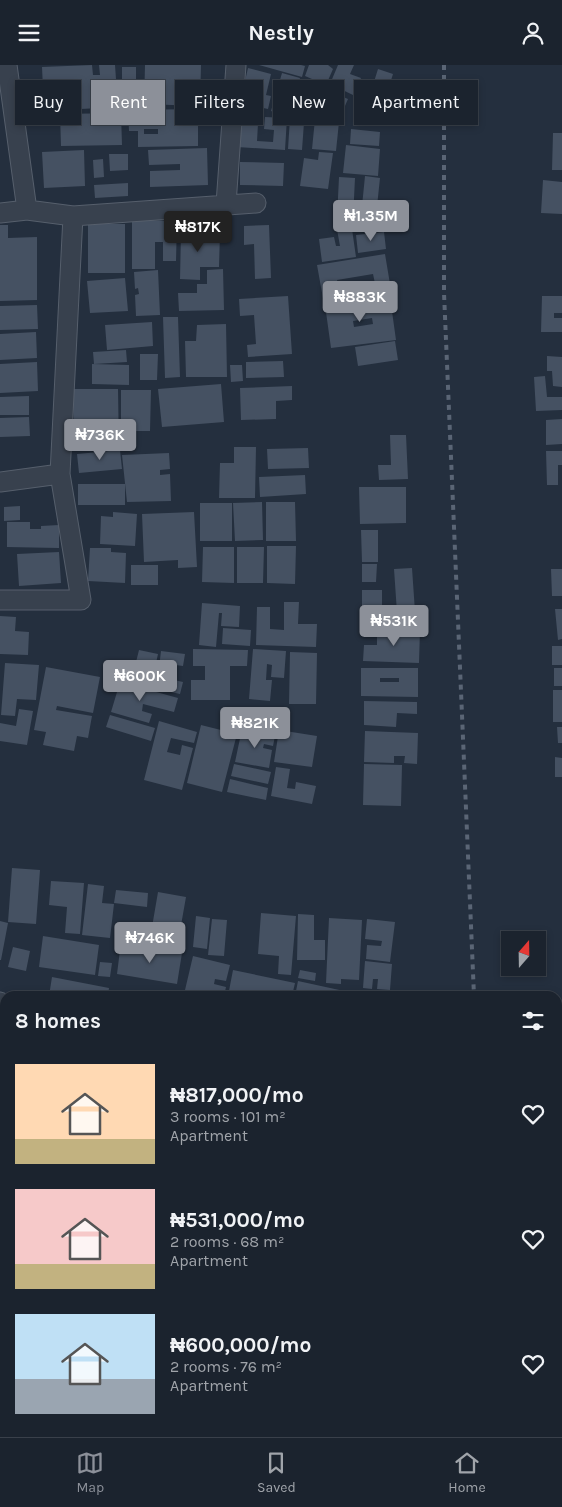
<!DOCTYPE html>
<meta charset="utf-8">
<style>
body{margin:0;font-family:Karla,sans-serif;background:#282f3a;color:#f1f3f6;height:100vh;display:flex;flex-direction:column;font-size:19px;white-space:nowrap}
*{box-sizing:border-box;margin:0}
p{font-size:16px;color:#a0a4aa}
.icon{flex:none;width:28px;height:28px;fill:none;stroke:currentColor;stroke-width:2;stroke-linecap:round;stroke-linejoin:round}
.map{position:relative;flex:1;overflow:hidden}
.side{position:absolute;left:0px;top:926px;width:562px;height:446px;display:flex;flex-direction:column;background:#1b232e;border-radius:15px 15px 0 0;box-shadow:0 2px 8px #0003,0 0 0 1px #39404a}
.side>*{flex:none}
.guide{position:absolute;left:15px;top:15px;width:532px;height:45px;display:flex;gap:10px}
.needle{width:32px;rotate:20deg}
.fabs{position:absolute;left:501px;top:866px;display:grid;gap:10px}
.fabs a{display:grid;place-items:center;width:45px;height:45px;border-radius:0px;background:#1b232e;box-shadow:0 2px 8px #0003,0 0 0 1px #39404a;font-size:25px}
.price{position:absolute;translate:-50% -42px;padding:0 11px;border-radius:5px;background:#8c9099;color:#fff;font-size:16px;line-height:32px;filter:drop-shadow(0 1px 2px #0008)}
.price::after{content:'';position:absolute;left:50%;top:30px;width:15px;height:11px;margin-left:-8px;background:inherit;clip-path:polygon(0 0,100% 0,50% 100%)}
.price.on{background:#222;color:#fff}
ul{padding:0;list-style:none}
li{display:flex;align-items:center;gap:15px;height:125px;padding:0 15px}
li span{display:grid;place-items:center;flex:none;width:140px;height:100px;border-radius:0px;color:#555}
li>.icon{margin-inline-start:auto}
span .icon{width:60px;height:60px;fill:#fffc;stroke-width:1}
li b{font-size:21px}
h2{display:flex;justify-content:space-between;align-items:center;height:60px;padding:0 15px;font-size:21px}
.chip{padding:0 18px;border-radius:0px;background:#1b232e;box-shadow:0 2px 8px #0003,0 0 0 1px #39404a;font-size:18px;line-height:45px}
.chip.on{background:#8c9099;color:#fff}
header{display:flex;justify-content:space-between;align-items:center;height:65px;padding:0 15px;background:#1b232e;font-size:22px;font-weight:700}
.tab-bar{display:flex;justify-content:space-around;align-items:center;height:70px;border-top:1px solid #39404a;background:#1b232e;font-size:14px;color:#a0a4aa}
.tab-bar a{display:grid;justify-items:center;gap:2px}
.tab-bar .on{color:#8c9099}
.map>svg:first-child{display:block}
</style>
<header><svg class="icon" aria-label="menu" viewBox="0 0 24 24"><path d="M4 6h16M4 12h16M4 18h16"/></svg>Nestly<svg class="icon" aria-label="person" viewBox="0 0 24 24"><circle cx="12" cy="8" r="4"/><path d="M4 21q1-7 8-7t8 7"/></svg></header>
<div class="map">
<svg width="562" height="1372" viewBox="0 0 562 1372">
<rect width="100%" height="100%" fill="#242f3e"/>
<!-- building -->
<path fill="#455162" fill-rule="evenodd" d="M92 0 93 10H100L99 0H115L118 42 44 46 42 2Z
M145 0H201L200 41 144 39Z
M259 0H301L305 1 302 12Z
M309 0H328L333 4 326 20 305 11Z
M338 0H354L350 9 361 13 353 30 330 19Z
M122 2H136V36L122 35Z
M248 3 271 9 266 30 271 31 268 44 240 38Z
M378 4 393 9 382 44 367 39Z
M282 8 300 13 289 52 271 46Z
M306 16 348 34 341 50 300 31Z
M360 42 382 46 379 60 358 56Z
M293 43 305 44 302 85 288 84 290 53H293Z
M198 44V81L138 82V66H129L128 45ZM144 64H158V69H144Z
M121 48 122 80 61 81 60 49Z
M265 52 287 53 285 85 237 82 238 57 258 59 257 76 273 77 274 65 264 64Z
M315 54 339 57 336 86 312 84Z
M351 64 380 67 379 81 350 79Z
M553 68H562V105H552Z
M346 80 380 84 378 111 343 108Z
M207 83 208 120 150 122V106L180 105V99L149 100 148 85Z
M84 85 85 121 44 123 42 87Z
M319 87 333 88 328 124 300 121 304 93 318 95Z
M109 89H128V105L110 106Z
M103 94 104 112 94 113 93 95Z
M240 97 284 98 283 121 240 120Z
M365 111 380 113 376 151 356 149 357 140 362 141Z
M339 112 355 113 353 154 337 153Z
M543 115 562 117V149L541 148Z
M128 118V131L95 133 94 120Z
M383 152 385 164 356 167 355 154Z
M132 155 177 156 176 196H163V177H155V204H132Z
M351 157 356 192 322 197 319 174 334 172 336 181H340L336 159Z
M88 159H125V208H88Z
M0 160H8V173L37 172V235L0 236Z
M269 160 271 213 255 214 254 179 244 180V161Z
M181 167 220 168 219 202H200V215L180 214Z
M384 167 386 184 358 188 356 170Z
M385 189 391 225 377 228 373 209 337 215 339 223 371 217 373 231 324 239 317 200Z
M223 204 224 245 179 246 178 228H197V219H207V205Z
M158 205 160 250 136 251 135 230 139 229 138 223 135 224 134 207Z
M125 213 128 246 90 248 87 216Z
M288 231 292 289 248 292 247 280 256 279 254 250 240 251 239 234Z
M542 231H562V248H554V253H562V267H541Z
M390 232 396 275 331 283 325 240ZM372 253 373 259 354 262 353 256Z
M37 240 38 264 0 265V241Z
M163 252H178L180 312 165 313Z
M152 257 153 281 107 285 105 260Z
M226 259 227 312H186L185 276H196L197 260Z
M36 267 37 293 0 295V269Z
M395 276 398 295 358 301 355 282Z
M126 285 127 297 94 299 93 287Z
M140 289H158L157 315H140Z
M547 291 562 292V322L553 321 552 306H547Z
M283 296 284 312 246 313V297Z
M37 297 38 326 0 328V299Z
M92 299 129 300V320L92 319Z
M230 300H242L243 316 231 317Z
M545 311 547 332H562V345L536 346 534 312Z
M221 319 224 357 162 362 158 324Z
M292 321V335L276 336V354L241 355 240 323Z
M73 324H118L119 384H99L98 368H74Z
M121 325H151L150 366H121Z
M29 331V350H0V332Z
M29 352 30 371 0 372V353Z
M562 354V379L546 380V355Z
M390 370H406L408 414 379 415 378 400H391Z
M234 382H256L255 433H219L220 398H234Z
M308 383 309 403 268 404 267 384Z
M120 385 122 404 79 408 77 389Z
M546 386H562V400H558V420H547Z
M169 388 170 404 160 405V410L170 409 171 436 127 437 122 390Z
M305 410 306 429 260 432 259 412Z
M78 419H125V440H78Z
M359 422H406V458L360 459Z
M262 437 263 475 235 476 233 438Z
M266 437H295L296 476H266Z
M200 438H232V476H200Z
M20 441V455L4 456V442Z
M113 447 137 449 135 481 100 479 101 451 113 452Z
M194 447 197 502 178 503V495L144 497 142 449Z
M7 457H30V464H41V461L59 460V483L7 482Z
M361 465H378V497H362Z
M267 481H296L295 519 267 518Z
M203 482H234V518L202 517Z
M237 482H264L263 518H237Z
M90 483H111V487L126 488 125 518 88 516Z
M59 487 61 518 19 521 17 489Z
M362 499H377L376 517H362Z
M131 500H158V520H131Z
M412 503 416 561 398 562 394 504Z
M551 504H562V531H552Z
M362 525H382V545H395V559H362Z
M284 537H299L298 559H317L316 582 256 580 257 542H270V564L284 565Z
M202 538 240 541 239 562 221 561 222 548H219L216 582 199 580Z
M555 544H562V574L558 575Z
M0 551 16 552 15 566 29 567 28 590 0 589Z
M223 563 251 565 250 581 222 579Z
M377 564 420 565 419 598 363 596 364 580H377Z
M552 581H562V600H552Z
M193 584 248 585 247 601H230V635H191V615H205V601H193Z
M253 584 286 586 284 613 271 612 272 600 267 599 266 615H272L270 636 249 634Z
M139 585 158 589 151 621 126 616 129 602 141 605 142 599 136 597Z
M161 586 185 589 183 601 168 599 166 612 158 611Z
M290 587 317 588 316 639H289Z
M5 598 39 600 36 635 17 634 15 651 1 650Z
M46 602 100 612 93 648 57 641 56 645 92 651 88 673 77 671 74 686 43 680 46 667 34 665Z
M361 603H418V632L361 631ZM380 613H399V617H380Z
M554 603H562V621H554Z
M156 611 183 617 180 629 153 623Z
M120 617 178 633 174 647 143 639 142 646 152 649 149 658 111 647Z
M553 625H562V657H553Z
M364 636 417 637V649L397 648 396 662 364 660Z
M19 644 33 646 27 680 0 676V658L16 661Z
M110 650 155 663 151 676 106 662Z
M159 656 197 667 194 678 171 673 167 687 180 690 182 680 193 683 182 725 144 715Z
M201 660 237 669 222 727 187 718Z
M557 662H562V678H558Z
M242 664 275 671 273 681 264 679 263 683 272 685 269 703 235 697Z
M279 665 317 671 312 702 274 697Z
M365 666 418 668 417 699 404 698 405 691H394V698L364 697Z
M555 692 562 693V712H555Z
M234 699 271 707 268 719 231 711Z
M364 699 402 700 401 741 363 740Z
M276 702 290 704 287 723 295 724 296 717 316 721 312 739 271 731Z
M230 714 268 723 266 735 227 727Z
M12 803 40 805 36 859 8 857Z
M51 816 84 818 80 869 65 868 67 842 49 840Z
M88 819 104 821 102 838 114 839 110 873 82 870Z
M116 825 148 828 147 842 114 838Z
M158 827 186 832 180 866 152 862Z
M261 848 296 851 291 910 278 909 279 891 258 889Z
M298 849 314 850V875H325V895H297Z
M196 851 210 853 207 884 193 882Z
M329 853 362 855 359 915 341 914V919L326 918Z
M212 854 227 855 224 891 208 890Z
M367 854 395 857 390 897 366 894 367 880 381 881 382 876 365 874Z
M0 856 8 858 1 895H0Z
M43 871 99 880 95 910 39 902Z
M133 880 182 888 177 919 117 909 120 885 132 888Z
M13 882 30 886 26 906 8 902Z
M193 891 230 900 226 916 215 914 214 919 226 922 224 931H210L185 925Z
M365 896 392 899 390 925 377 924 378 914H373L372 924 363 923Z
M100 897 112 898 110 912 98 911Z
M233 905 295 918 292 931H258L243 928 242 931H228Z
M300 905 316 908 315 916 298 913Z
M52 912 109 923 108 931H49Z
M298 916 344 926 343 931H295Z
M392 927 418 928V931H392Z
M5 962V1010L0 1008V974Z
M0 1017 5 1019V1041L0 1040Z
M0 1048 5 1049 3 1064H0Z
M0 1149H5V1172H0Z
M0 1213 5 1214V1249L0 1248Z
M0 1286H5V1319H0Z
M4 1327 5 1328V1355L1 1354Z
M38 1368H74V1372H38Z
M218 1368V1372H179V1370Z
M274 1368H291V1372H274Z
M397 1368H414L413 1372H396Z"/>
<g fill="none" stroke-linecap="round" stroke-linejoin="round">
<!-- minor casing -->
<g stroke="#565f6c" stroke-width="21">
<path id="minor" d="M7 0 27 145
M226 139 236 0
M0 148 27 145 73 151 256 138
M0 417 60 409
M0 535H81L60 409 73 151
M0 937 5 943"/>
</g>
<!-- minor -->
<use href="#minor" stroke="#38414e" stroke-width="19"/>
<!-- rail -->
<path stroke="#5a6575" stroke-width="4" stroke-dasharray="5 5" stroke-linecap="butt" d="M444 0V228L474 931
M492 1368V1372"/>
</g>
</svg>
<div class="fabs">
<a><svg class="needle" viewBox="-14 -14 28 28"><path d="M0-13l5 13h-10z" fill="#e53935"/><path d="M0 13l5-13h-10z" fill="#a0a4aa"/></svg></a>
</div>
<b class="price" style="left:371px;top:177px">₦1.35M</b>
<b class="price on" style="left:198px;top:188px">₦817K</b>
<b class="price" style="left:360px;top:258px">₦883K</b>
<b class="price" style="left:100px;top:396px">₦736K</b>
<b class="price" style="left:394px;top:582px">₦531K</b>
<b class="price" style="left:140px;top:637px">₦600K</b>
<b class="price" style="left:255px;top:684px">₦821K</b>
<b class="price" style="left:150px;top:899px">₦746K</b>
<div class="guide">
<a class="chip">Buy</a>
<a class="chip on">Rent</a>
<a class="chip">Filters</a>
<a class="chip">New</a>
<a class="chip">Apartment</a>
</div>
<section class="side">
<h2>8 homes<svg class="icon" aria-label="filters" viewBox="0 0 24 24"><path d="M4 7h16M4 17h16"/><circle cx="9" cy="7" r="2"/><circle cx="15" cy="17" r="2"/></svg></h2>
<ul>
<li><span style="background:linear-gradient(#ffd9b3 75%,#c2b280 0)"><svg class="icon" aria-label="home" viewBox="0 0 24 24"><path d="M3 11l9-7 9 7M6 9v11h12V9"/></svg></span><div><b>₦817,000/mo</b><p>3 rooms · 101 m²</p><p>Apartment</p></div><svg class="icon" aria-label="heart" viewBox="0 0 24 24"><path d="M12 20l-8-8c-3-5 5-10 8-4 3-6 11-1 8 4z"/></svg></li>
<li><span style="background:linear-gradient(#f6c9c9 75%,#c2b280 0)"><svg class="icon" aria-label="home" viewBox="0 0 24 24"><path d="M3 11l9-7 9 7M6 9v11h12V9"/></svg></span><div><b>₦531,000/mo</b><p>2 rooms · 68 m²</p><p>Apartment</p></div><svg class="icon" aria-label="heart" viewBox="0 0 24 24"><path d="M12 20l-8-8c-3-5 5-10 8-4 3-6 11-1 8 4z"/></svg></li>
<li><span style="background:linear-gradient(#bfe0f5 65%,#9aa5b1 0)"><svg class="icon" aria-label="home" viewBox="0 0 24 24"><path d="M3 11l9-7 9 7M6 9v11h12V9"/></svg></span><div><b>₦600,000/mo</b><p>2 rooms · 76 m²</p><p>Apartment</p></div><svg class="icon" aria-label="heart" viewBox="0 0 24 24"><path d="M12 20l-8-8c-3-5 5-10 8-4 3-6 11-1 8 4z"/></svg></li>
</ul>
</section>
</div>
<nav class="tab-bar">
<a class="on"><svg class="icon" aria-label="map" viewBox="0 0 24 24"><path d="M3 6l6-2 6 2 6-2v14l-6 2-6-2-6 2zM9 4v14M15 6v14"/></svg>Map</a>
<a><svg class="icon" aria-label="saved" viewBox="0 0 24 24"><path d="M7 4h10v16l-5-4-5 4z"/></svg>Saved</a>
<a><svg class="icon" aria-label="home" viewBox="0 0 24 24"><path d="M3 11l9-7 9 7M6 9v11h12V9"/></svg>Home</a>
</nav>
